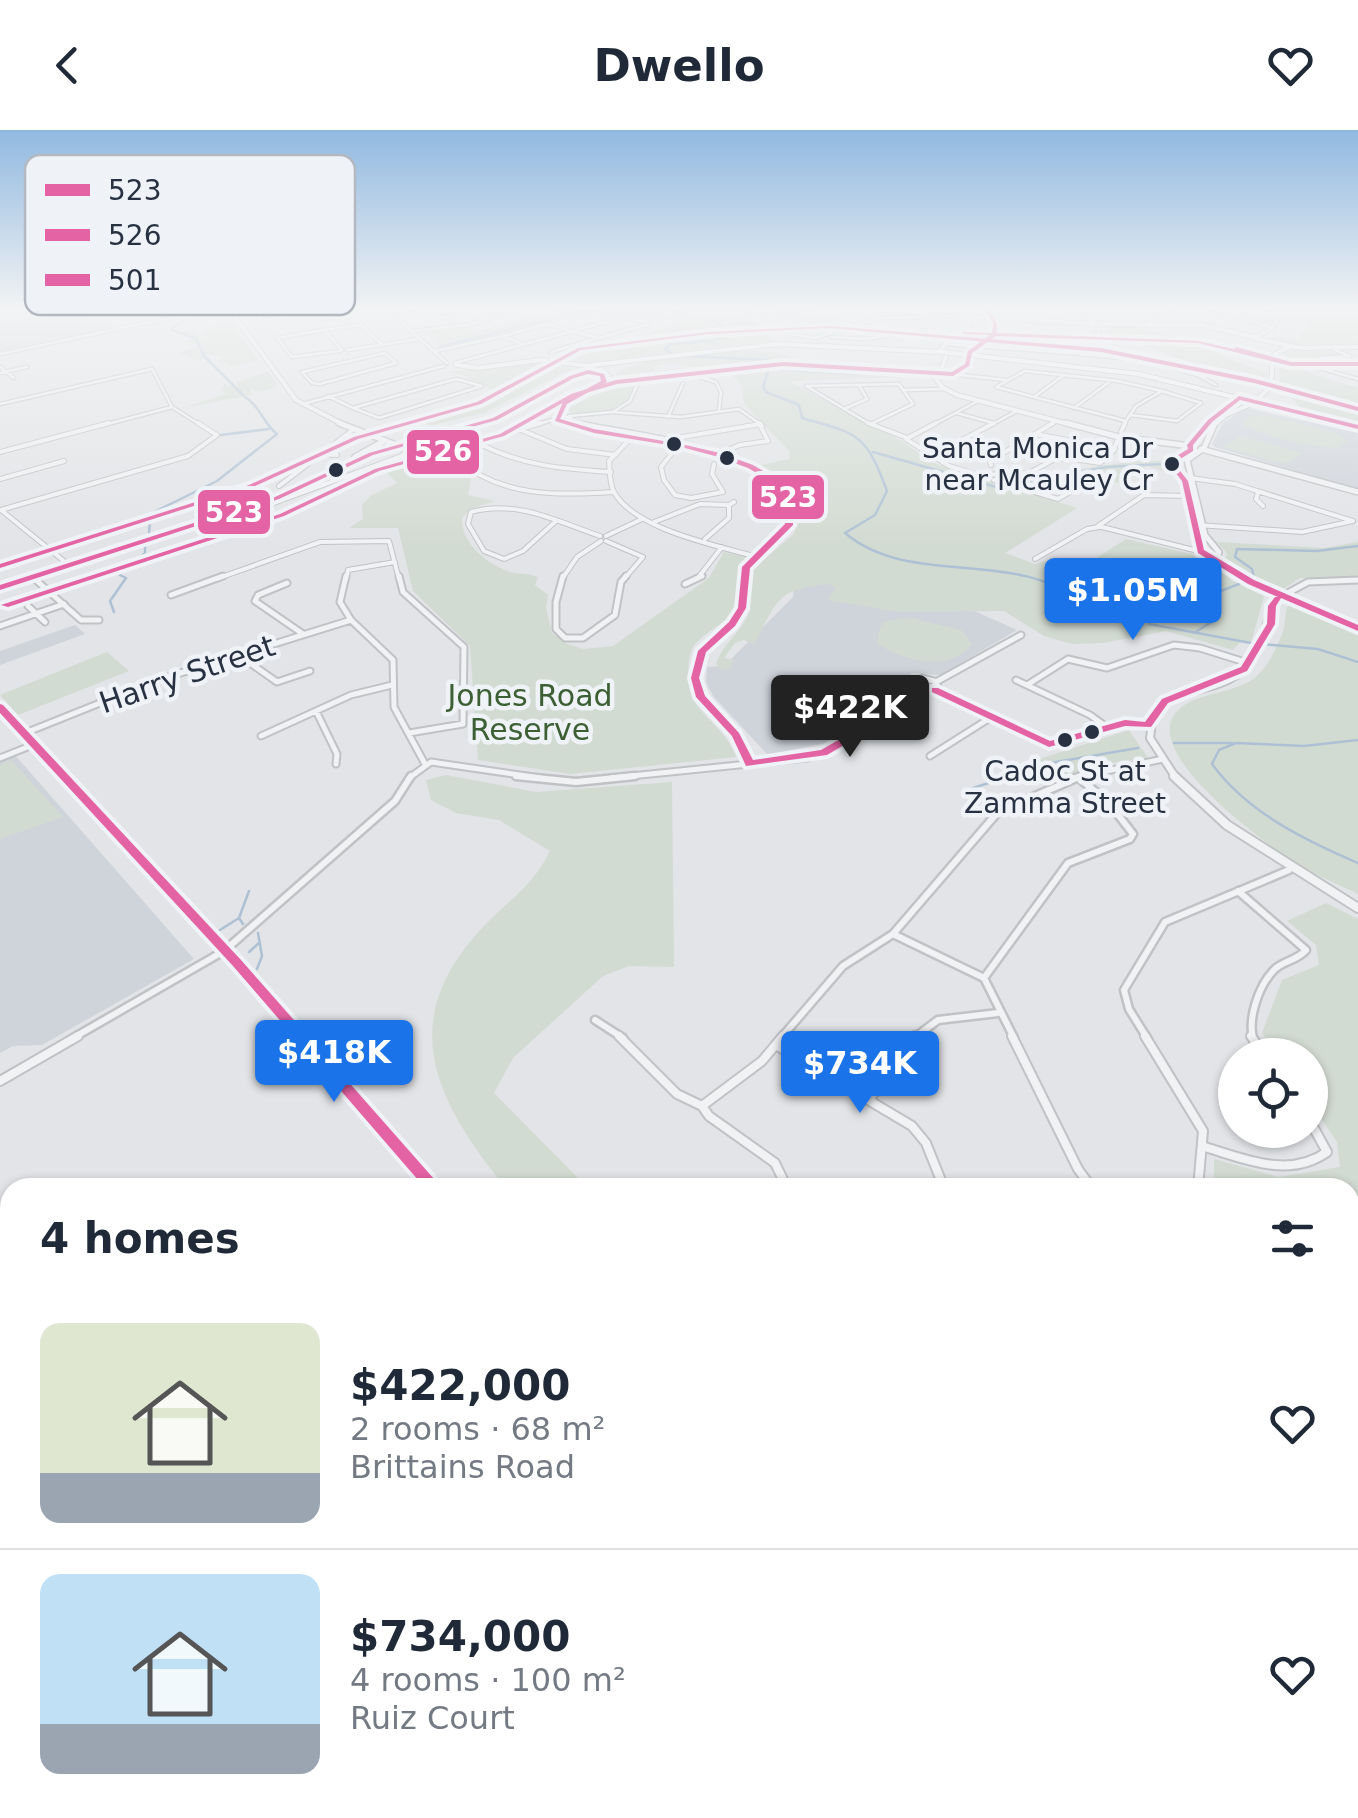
<!DOCTYPE html>
<meta charset="utf-8">
<style>
body{margin:0;font-family:"DejaVu Sans",sans-serif;background:#f6f6f7;color:#1f2937;height:100vh;display:flex;flex-direction:column;font-size:38px;white-space:nowrap}
*{box-sizing:border-box;margin:0}
p{font-size:32px;color:#747a83}
.icon{flex:none;width:55px;height:55px;fill:none;stroke:currentColor;stroke-width:2;stroke-linecap:round;stroke-linejoin:round}
.map{position:relative;flex:1;overflow:hidden}
.side{position:absolute;left:0px;top:1048px;width:1360px;height:642px;display:flex;flex-direction:column;background:#fff;border-radius:30px 30px 0 0;box-shadow:0 2px 8px #0004}
.side>*{flex:none}
.fabs{position:absolute;left:1218px;top:908px;display:grid;gap:20px}
.fabs a{display:grid;place-items:center;width:110px;height:110px;border-radius:50%;background:#fff;box-shadow:0 2px 8px #0004;font-size:50px}
.price{position:absolute;translate:-50% -85px;padding:0 22px;border-radius:10px;background:#1a73e8;color:#fff;font-size:32px;line-height:65px;filter:drop-shadow(0 2px 5px #0008)}
.price::after{content:'';position:absolute;left:50%;top:60px;width:30px;height:22px;margin-left:-15px;background:inherit;clip-path:polygon(0 0,100% 0,50% 100%)}
.price.active{background:#222;color:#fff}
ul{padding:0;list-style:none}
li{display:flex;align-items:center;gap:30px;height:250px;padding:0 40px}
li+li{border-top:2px solid #e0e1e3}
li span{display:grid;place-items:center;flex:none;width:280px;height:200px;border-radius:20px;color:#555}
li>.icon{margin-inline-start:auto}
span .icon{width:120px;height:120px;fill:#fffc;stroke-width:1}
li b{font-size:42px}
h2{display:flex;justify-content:space-between;align-items:center;height:120px;padding:0 40px;font-size:42px}
header{display:flex;justify-content:space-between;align-items:center;height:130px;padding:0 40px;background:#fff;font-size:45px;font-weight:700}
.map>svg:first-child{display:block}
</style>
<header><svg class="icon" aria-label="back" viewBox="0 0 24 24"><path d="M15 5l-7 7 7 7"/></svg>Dwello<svg class="icon" aria-label="heart" viewBox="0 0 24 24"><path d="M12 20l-8-8c-3-5 5-10 8-4 3-6 11-1 8 4z"/></svg></header>
<div class="map">
<svg width="1358" height="1688" viewBox="0 0 1358 1688">
<rect width="100%" height="100%" fill="#e2e4e7"/>
<!-- built -->
<path fill="#cfd4db" d="M77 180 114 198 0 222V195Z
M1247 278 1358 303V359L1215 317 1212 314 1223 293Z
M835 452 943 467 1017 500 941 545 912 543 903 551 907 561 903 566 825 613 768 625 713 566 706 552 707 537 724 536 793 467 794 458Z
M75 495 85 504 0 535V521Z
M14 624 194 829 42 915 13 916 0 923V630Z"/>
<!-- green -->
<path fill="#d2dbd2" d="M561 177H802L842 188 816 196 763 178 742 188 761 195 771 211 587 232 574 229 678 193C597 170 520 199 442 220L435 208 419 201 456 197 478 202Z
M1294 177 1358 180V215C1328 219 1294 219 1266 207L1298 209 1309 194 1273 190 1276 193 1270 195 1235 184Z
M230 191 258 230 233 236 217 231 224 227 206 225 200 231 179 223 201 214 185 213 191 209 179 201H191L207 208 202 201Z
M1117 196C1179 200 1211 225 1267 243V248L1258 257 1105 201Z
M1291 220 1333 221 1344 225 1320 227 1300 240 1358 258V294L1302 280 1288 263 1276 260 1280 249 1278 228Z
M766 221 791 226 793 233 925 242 929 246 789 251 900 310 934 333 1077 378 1005 423 1035 434 1054 428 1081 438 1126 409 1201 426 1233 451 1264 466 1251 513 1240 512 1233 520 1166 501 1103 513 1072 514 1044 506 1004 481 898 482 828 470 835 458 829 454C775 460 779 469 754 514L744 510 735 513 724 528 734 530 730 538 721 540 716 534C723 513 744 500 751 478 738 482 701 504 693 517 686 529 687 560 694 571 709 593 727 602 736 627L570 644 478 630 470 516 413 461 398 398H349L363 389 362 375 372 365 397 353 380 336 414 323V315L436 311 471 348 468 365 495 371 470 379 462 388C461 413 485 432 507 441 517 445 528 442 538 447L535 455 548 465 546 478 552 503 567 514 584 519 613 516 709 448 724 422 762 431 793 405 805 380 798 361 761 335 789 329 790 321C785 317 747 278 745 274 740 263 745 253 732 246 724 242 716 246 708 245L718 241 672 234 654 236 656 240 633 251V256L637 257C625 280 595 295 569 281L570 277 615 255 617 243C651 223 726 222 766 221Z
M543 233 573 238 484 283 432 295 408 291 474 276 500 263 462 245 444 242Z
M268 242 277 254C270 262 259 261 250 259L251 265 182 278 226 264 221 260 224 254 238 258 236 252Z
M1265 285 1337 303 1347 311 1340 317C1318 320 1258 306 1242 293L1250 286Z
M1241 306 1302 323 1284 334 1223 317Z
M1136 331H1163L1175 345 1147 336 1119 353 1085 345 1026 357 1004 350Z
M1217 412 1324 418 1358 412V447L1300 448 1282 460 1276 459 1247 447 1225 430 1227 423Z
M1288 475 1316 483 1358 506V764C1335 753 1311 743 1290 729 1259 709 1153 630 1172 589 1186 559 1238 567 1259 544 1269 534 1281 511 1284 497 1286 488 1285 483 1288 475Z
M912 488 961 500 972 514C952 542 902 532 877 513L880 497 886 491Z
M107 522 129 541 18 585 0 565Z
M1129 600 1148 628 1112 633 1045 656 1027 633Z
M11 630 63 687 0 709V635Z
M446 645 536 662 672 652 674 837 629 836 603 846 513 928 494 963 587 1057H505C434 969 394 889 485 795 513 766 530 759 550 721L499 690 456 683 431 670 426 650Z
M1326 773 1358 789V1308H1350V1058L1214 1057V1029L1279 1047 1340 1037 1337 1012 1310 972V925H1278L1262 903 1282 850 1319 835 1316 815 1287 791Z
M1350 1522 1358 1531V1683L1350 1675Z"/>
<g fill="none" stroke-linecap="round" stroke-linejoin="round">
<!-- stream -->
<path stroke="#aec1d4" stroke-width="2.5" d="M184 177 191 179 189 185
M189 187 171 199 196 209 204 226 243 265
M440 217 573 183 625 177
M673 224 665 219 670 214 714 211 732 202 714 191 675 182 674 177
M681 226 772 230 763 257 766 262 799 275 802 288C859 304 866 304 887 361L875 385 845 403C914 461 1023 413 1088 480
M772 236 784 240
M790 240 856 244
M221 305 269 299
M873 322 996 357
M1017 353 1106 337 1161 334
M149 405 150 387 156 381 217 351 277 304C263 293 260 276 245 267
M130 437 145 423V414
M1254 448 1252 439 1235 427 1237 419 1317 421 1358 416
M114 482 110 471 126 448 120 445
M1149 494 1251 513 1318 519 1358 532
M1194 503 1213 491 1203 475 1208 466 1239 454
M1358 610 1304 616 1236 613 1219 620 1212 634C1247 682 1304 710 1358 733
M1174 613H1232
M964 661 1050 633 1138 618
M243 794 239 788 249 761
M220 800 239 788
M249 822 259 813
M257 839 262 826 258 803"/>
<!-- minor-far5 casing -->
<g stroke="#c0c2c5" stroke-width="5">
<path id="minor-far5" d="M306 177H355
M384 177 447 233
M841 177 879 187
M964 177 970 184
M1074 177 1094 192
M1254 177 1230 184 1273 198 1257 206
M272 180 301 183 262 191 259 187 274 177
M1172 180 1231 185
M392 182 430 177
M761 186 779 192 791 204 815 208 880 188 965 186
M319 188 353 187 382 215
M440 188 465 183 488 189
M1154 196 1150 191 1171 178
M1272 197 1277 192
M324 200 277 208 292 227 340 221
M576 200 624 187 647 192
M412 201 467 195 528 177
M575 202 599 208 649 194
M831 207 864 209 917 202
M520 213 503 206 547 194 568 200
M945 214 1057 222 1073 210 1099 203 1097 195
M988 217 1008 204 1054 207
M1333 219 1350 226 1321 228 1309 235 1358 249
M342 220 324 200 359 195
M347 220 420 209
M436 221 503 206
M551 222 595 209
M1057 222 1145 230 1089 206
M385 223 396 233 320 254 312 253 302 242Z
M0 224 164 189 262 177
M1145 231 1198 245 1216 255
M455 233 577 200 569 202
M0 237 14 248
M1025 241 1118 251 1162 261 1136 276 1126 291 996 257Z
M0 243 27 237
M942 243 1006 250
M456 249 482 256 379 288 353 278Z
M904 260 945 259
M328 266 353 278
M1034 267 1064 245
M0 274 152 239 172 277 202 296
M303 274 444 236
M1074 278 1112 250
M844 279 867 269 859 255
M613 282 630 271 641 246 679 241 716 252 721 262 719 280
M957 283 993 293
M1131 285 1177 291 1201 273 1162 261
M569 286 612 282 681 287 739 279 763 296
M668 287 683 253
M871 294 913 274 899 254 806 256 873 296
M100 296 172 277
M531 296 556 289
M745 296 761 294
M931 296 978 271
M989 296 1017 281
M1049 296 1057 291
M1124 296 1126 291"/>
</g>
<!-- minor-far4 casing -->
<g stroke="#c0c2c5" stroke-width="6">
<path id="minor-far4" d="M541 293 489 308 458 330C503 368 558 365 614 362
M868 293 907 308
M936 293 906 309 949 336 979 345 1029 343 1053 330 1068 328 1100 333 1113 321 1119 307
M519 299 567 319 616 325
M1121 302 1125 293
M1035 304 1115 319
M633 306 609 331C610 341 609 353 614 362 634 399 715 415 753 426
M682 307 761 294
M680 313 661 337 664 350 675 365 691 368 723 362 712 344 714 334
M480 314C523 336 563 339 611 342
M0 322 109 293
M321 324 337 325
M717 325 740 315 768 311 759 293
M932 326 994 293
M991 335 990 331 1053 293
M1190 348 1235 354 1353 391 1302 402 1197 395
M0 349 64 331
M994 350 1058 369 1092 349
M279 356 354 299
M1258 363 1256 369 1263 376
M1187 366 1144 365 1098 396 1202 422
M1 380 188 326 217 305 198 293
M1 380 70 436
M227 390 402 326 406 321 399 316
M556 391 523 421 504 429 484 421 468 394 471 382C517 369 558 392 600 406
M654 392 700 374 729 375
M606 406 642 389
M705 409 729 388V375L734 372
M606 411 643 427 624 449
M1035 429 1087 399 1099 397
M216 449 320 412 389 411 399 449
M346 449 348 440 395 432
M562 449 577 427 601 411
M697 449 722 417"/>
</g>
<!-- minor-far3 casing -->
<g stroke="#c0c2c5" stroke-width="9">
<path id="minor-far3" d="M346 446 340 472 351 490 393 530 394 577 425 634
M399 446 403 462 464 517 463 594 409 603
M563 446 556 472V499L565 508H583L615 485 621 452 626 446
M37 451 81 490H99
M287 453 258 465 255 471 303 504
M685 454 702 446
M1286 464 1308 452 1358 450
M171 465 223 446
M28 476 45 492
M0 496 64 474
M240 526 277 552 310 541
M922 548 934 551 938 557C930 563 920 563 914 554Z
M1016 550 1090 585 1108 598
M936 552 1021 505
M1027 555 1068 529 1107 538 1174 515 1200 518 1248 533
M935 560 1049 614 1125 593 1148 595
M316 581 337 624 336 634
M25 603 155 551 351 490
M261 606 351 565 392 555
M930 626 990 588
M0 628 35 614
M409 648 431 632 540 648
M611 648 807 628 839 616 922 561
M1073 648 1163 629"/>
</g>
<!-- minor-far2 casing -->
<g stroke="#c0c2c5" stroke-width="11">
<path id="minor-far2" d="M516 646 576 652 635 646
M1238 761 1306 820C1297 831 1281 831 1273 841 1258 857 1248 889 1253 908
M893 804 984 848
M595 890 623 908
M73 908 224 821 395 671 411 646
M781 908 843 836 893 804 998 682 1081 646
M914 908 938 890 998 883
M1014 908 984 848 1068 733 1130 709 1133 704 1108 672 1080 649
M1147 908 1129 879 1124 860 1165 792 1289 740"/>
</g>
<!-- minor-far1 casing -->
<g stroke="#c0c2c5" stroke-width="12">
<path id="minor-far1" d="M619 906 677 964 702 976 762 931 783 906
M1012 906 1078 1039 1092 1058
M1145 906 1203 1001 1198 1058
M1251 906 1264 925
M776 915 912 996 926 1013 944 1058
M0 951 78 906
M869 970 915 906
M702 976 709 986 775 1033 787 1058
M1205 1017C1245 1029 1289 1049 1327 1022L1310 991"/>
</g>
<!-- minor casing -->
<g stroke="#c0c2c5" stroke-width="15">
<path id="minor" d="M0 1258 10 1251
M1350 1341 1358 1340
M0 1404 10 1396
M2 1432 10 1450
M1350 1488 1358 1495
M0 1643 10 1634
M1195 1680 1203 1688
M263 1688 271 1680
M902 1688 907 1680"/>
</g>
<!-- tertiary-far5 casing -->
<g stroke="#c0c2c5" stroke-width="6">
<path id="tertiary-far5" d="M228 177 296 270 346 296
M965 186 1094 194
M1092 194 1200 195 1258 208
M1254 208 1300 218 1358 217
M939 222 949 210 978 198 971 187
M456 235 478 238 540 230 589 236
M931 242 942 257 957 265 1076 296
M940 242 946 227
M1257 270 1271 256 1273 225 1287 218
M559 286 571 289H556Z
M565 286 562 281 570 271 608 252 609 247 601 239
M563 291 585 296
M1213 296 1226 285 1249 275"/>
</g>
<!-- tertiary-far4 casing -->
<g stroke="#c0c2c5" stroke-width="8">
<path id="tertiary-far4" d="M339 293 399 316
M574 293C620 303 792 321 793 383 793 408 749 418 743 449
M1066 293 1119 307 1190 316
M1192 318 1172 328 1170 334 1185 351 1201 421 1245 449
M1201 319 1358 362
M355 327 384 311
M1215 431 1219 422 1205 405 1187 330 1204 318 1215 293"/>
</g>
<!-- tertiary-far3 casing -->
<g stroke="#c0c2c5" stroke-width="10">
<path id="tertiary-far3" d="M744 446 739 484 701 525 695 542 702 567 736 604 750 634
M1241 446 1358 498
M0 577 66 648
M1176 648 1150 608 1153 584C1177 555 1218 564 1244 539 1267 518 1263 490 1278 469"/>
</g>
<!-- tertiary-far2 casing -->
<g stroke="#c0c2c5" stroke-width="12">
<path id="tertiary-far2" d="M64 646 303 908
M1174 646 1227 695 1358 778"/>
</g>
<!-- tertiary-far1 casing -->
<g stroke="#c0c2c5" stroke-width="15">
<path id="tertiary-far1" d="M301 906 435 1058"/>
</g>
<!-- tertiary casing -->
<g stroke="#c0c2c5" stroke-width="19">
<path id="tertiary" d="M1001 1680 1008 1688
M576 1688 582 1680"/>
</g>
<!-- primary-far2 casing -->
<g stroke="#bec1c5" stroke-width="6">
<path id="primary-far2" d="M592 235 777 214 943 222 1139 244 1353 296
M471 296C512 284 547 257 588 242"/>
</g>
<!-- primary-far1 casing -->
<g stroke="#bec1c5" stroke-width="8">
<path id="primary-far1" d="M1343 293 1358 297
M28 449 277 368 371 324 480 293"/>
</g>
<!-- primary casing -->
<g stroke="#bec1c5" stroke-width="11">
<path id="primary" d="M0 458 36 446"/>
</g>
<!-- minor-far5 -->
<use href="#minor-far5" stroke="#f1f2f4" stroke-width="2.5"/>
<!-- minor-far4 -->
<use href="#minor-far4" stroke="#f1f2f4" stroke-width="4"/>
<!-- minor-far3 -->
<use href="#minor-far3" stroke="#f1f2f4" stroke-width="5"/>
<!-- minor-far2 -->
<use href="#minor-far2" stroke="#f1f2f4" stroke-width="6"/>
<!-- minor-far1 -->
<use href="#minor-far1" stroke="#f1f2f4" stroke-width="8"/>
<!-- minor -->
<use href="#minor" stroke="#f1f2f4" stroke-width="10"/>
<!-- tertiary-far5 -->
<use href="#tertiary-far5" stroke="#f1f2f4" stroke-width="4"/>
<!-- tertiary-far4 -->
<use href="#tertiary-far4" stroke="#f1f2f4" stroke-width="5"/>
<!-- tertiary-far3 -->
<use href="#tertiary-far3" stroke="#f1f2f4" stroke-width="6"/>
<!-- tertiary-far2 -->
<use href="#tertiary-far2" stroke="#f1f2f4" stroke-width="8"/>
<!-- tertiary-far1 -->
<use href="#tertiary-far1" stroke="#f1f2f4" stroke-width="10"/>
<!-- tertiary -->
<use href="#tertiary" stroke="#f1f2f4" stroke-width="14"/>
<!-- primary-far2 -->
<use href="#primary-far2" stroke="#f5f6f7" stroke-width="4"/>
<!-- primary-far1 -->
<use href="#primary-far1" stroke="#f5f6f7" stroke-width="5"/>
<!-- primary -->
<use href="#primary" stroke="#f5f6f7" stroke-width="8"/>
<!-- bus-1 casing -->
<g stroke="#eff2f7" stroke-width="8">
<path id="bus-1" d="M588 240 604 244 607 252 567 274 560 289 594 299 681 314 720 323 753 335 778 350 794 371 793 395 750 438 746 478 735 496 706 522 699 548 705 566 739 603 753 630 821 620 900 575 919 559H925V563L906 579 827 625 746 636 732 606 696 567 691 548 698 521 729 492 738 478 742 437 785 394 787 371 774 353 748 338 715 326 681 317 594 303 555 291 563 272 601 251 600 246 588 244 574 248 497 290 373 325 279 369 0 460V455L275 367 369 323 493 288 570 246Z
M1239 266 1358 295V299L1240 270 1212 292 1193 315V321L1174 333 1188 351 1204 420 1254 450 1358 495V501L1281 468 1276 476 1275 494 1247 541 1168 573 1151 597 1125 596 1049 617 932 562V558H938L1050 611 1125 590 1145 592 1162 569 1241 537 1267 494 1268 476 1275 467H1278L1248 454 1198 423 1182 351 1167 332 1188 319 1187 315 1208 290Z
M0 574 3 575 241 830 442 1058H425L233 836 0 583Z"/>
</g>
<!-- bus-2 casing -->
<g stroke="#eff2f7" stroke-width="8">
<path id="bus-2" d="M988 177 997 193V203L1198 211 1234 219 1236 217 1291 232H1358V236H1291L1198 213 996 206 972 223 969 236 953 246 783 236 617 254 575 266 504 306 379 341 284 386 8 477 1 475 280 384 375 339 500 304 571 264 616 250 783 232 952 242 965 234 968 221 990 205 964 204 962 202 992 203 993 193 984 178Z"/>
</g>
<!-- bus-3 casing -->
<g stroke="#eff2f7" stroke-width="8">
<path id="bus-3" d="M829 196 1101 218 1255 249 1358 277V281L1254 253 1101 222 829 198 709 204 581 220 481 274 358 309 253 357 0 438V434L249 355 354 307 477 272 578 218 709 202Z"/>
</g>
<!-- bus-1 -->
<use href="#bus-1" fill="#e463a4" fill-rule="evenodd"/>
<!-- bus-2 -->
<use href="#bus-2" fill="#e463a4" fill-rule="evenodd"/>
<!-- bus-3 -->
<use href="#bus-3" fill="#e463a4" fill-rule="evenodd"/>
</g>
<!-- sky -->
<linearGradient id="sky" x2="0" y2="1"><stop stop-color="#91b9e0"/><stop offset="0.43" stop-color="#f2f3f4"/><stop offset="1" stop-color="#f2f3f4" stop-opacity="0"/></linearGradient>
<rect width="1358" height="414" fill="url(#sky)"/>
<!-- markers -->
<g fill="#273142" stroke="#eff2f7" stroke-width="4">
<circle cx="674" cy="314" r="9"/>
<circle cx="727" cy="328" r="9"/>
<circle cx="1172" cy="334" r="9"/>
<circle cx="336" cy="340" r="9"/>
<circle cx="1092" cy="602" r="9"/>
<circle cx="1065" cy="610" r="9"/>
</g>
<g text-anchor="middle" dominant-baseline="central" stroke-width="9" stroke-linejoin="round" paint-order="stroke">
<!-- far-bus labels -->
<g font-size="28" fill="#273142" stroke="#eff2f7" text-anchor="end">
<text x="1153" y="318">Santa Monica Dr<tspan x="1153" dy="32">near Mcauley Cr</tspan></text>
<text x="1065" y="641" text-anchor="middle">Cadoc St at<tspan x="1065" dy="32">Zamma Street</tspan></text>
</g>
<!-- far-street labels -->
<g font-size="30" fill="#273142" stroke="#eff2f7">
<text transform="translate(187 544) rotate(-19)">Harry Street</text>
</g>
<!-- far-park labels -->
<g font-size="30" fill="#3c5f33" stroke="#eff2f7">
<text x="530" y="565">Jones Road<tspan x="530" dy="34">Reserve</tspan></text>
</g>
</g>
<!-- legend -->
<rect x="25" y="25" width="330" height="160" rx="15" fill="#eff2f7" stroke="#b3b8c1" stroke-width="2.5"/>
<rect x="45" y="54" width="45" height="12" fill="#e463a4"/>
<rect x="45" y="99" width="45" height="12" fill="#e463a4"/>
<rect x="45" y="144" width="45" height="12" fill="#e463a4"/>
<g font-size="28" fill="#273142">
<text x="108" y="70">523</text>
<text x="108" y="115">526</text>
<text x="108" y="160">501</text>
</g>
<g stroke="#eff2f7" stroke-width="4">
<rect x="405" y="298" width="76" height="48" rx="10" fill="#e463a4"/>
<rect x="750" y="343" width="76" height="48" rx="10" fill="#e463a4"/>
<rect x="196" y="358" width="76" height="48" rx="10" fill="#e463a4"/>
</g>
<g font-size="28" text-anchor="middle" font-weight="bold" fill="#fff">
<text x="443" y="331">526</text>
<text x="788" y="377">523</text>
<text x="234" y="392">523</text>
</g>
</svg>
<div class="fabs">
<a><svg class="icon" aria-label="locate" viewBox="0 0 24 24"><circle cx="12" cy="12" r="6"/><path d="M12 2v4M12 18v4M2 12h4M18 12h4"/></svg></a>
</div>
<b class="price" style="left:1133px;top:513px">$1.05M</b>
<b class="price active" style="left:850px;top:630px">$422K</b>
<b class="price" style="left:334px;top:975px">$418K</b>
<b class="price" style="left:860px;top:986px">$734K</b>
<section class="side">
<h2>4 homes<svg class="icon" aria-label="filters" viewBox="0 0 24 24"><path d="M4 7h16M4 17h16"/><circle cx="9" cy="7" r="2"/><circle cx="15" cy="17" r="2"/></svg></h2>
<ul>
<li><span style="background:linear-gradient(#dfe7d0 75%,#9aa5b1 0)"><svg class="icon" aria-label="home" viewBox="0 0 24 24"><path d="M3 11l9-7 9 7M6 9v11h12V9"/></svg></span><div><b>$422,000</b><p>2 rooms · 68 m²</p><p>Brittains Road</p></div><svg class="icon" aria-label="heart" viewBox="0 0 24 24"><path d="M12 20l-8-8c-3-5 5-10 8-4 3-6 11-1 8 4z"/></svg></li>
<li><span style="background:linear-gradient(#bfe0f5 75%,#9aa5b1 0)"><svg class="icon" aria-label="home" viewBox="0 0 24 24"><path d="M3 11l9-7 9 7M6 9v11h12V9"/></svg></span><div><b>$734,000</b><p>4 rooms · 100 m²</p><p>Ruiz Court</p></div><svg class="icon" aria-label="heart" viewBox="0 0 24 24"><path d="M12 20l-8-8c-3-5 5-10 8-4 3-6 11-1 8 4z"/></svg></li>
</ul>
</section>
</div>
